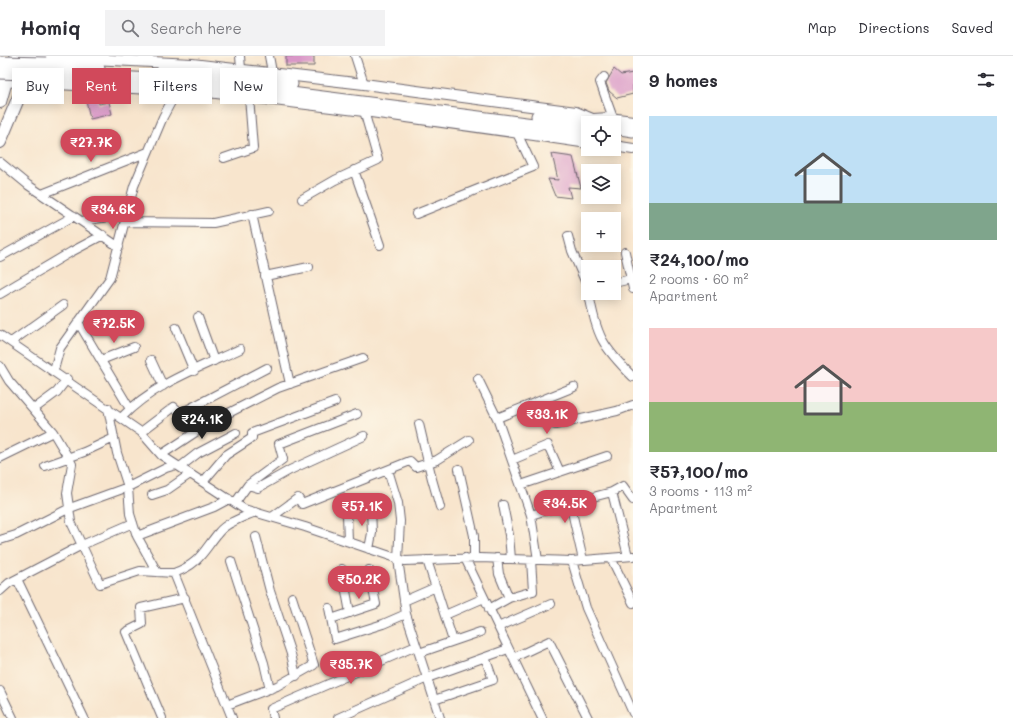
<!DOCTYPE html>
<meta charset="utf-8">
<style>
body{margin:0;font-family:Mali,sans-serif;background:#f2f2f3;color:#2b2b33;height:100vh;display:flex;flex-direction:column;font-size:15px;white-space:nowrap}
*{box-sizing:border-box;margin:0}
p{font-size:13px;color:#7c7c81}
.icon{flex:none;width:22px;height:22px;fill:none;stroke:currentColor;stroke-width:2;stroke-linecap:round;stroke-linejoin:round}
.map{position:relative;flex:1;overflow:hidden}
.drawer{display:flex;flex-direction:column;background:#fff;width:380px}
.drawer>*{flex:none}
.banner{position:absolute;left:12px;top:12px;width:380px;height:36px;display:flex;gap:8px}
.fabs{position:absolute;left:581px;top:60px;display:grid;gap:8px}
.fabs a{display:grid;place-items:center;width:40px;height:40px;border-radius:0px;background:#fff;box-shadow:0 2px 10px #0003;font-size:20px}
.price{position:absolute;translate:-50% -34px;padding:0 9px;border-radius:14px;background:#d1495b;color:#fff;font-size:13px;line-height:26px;filter:drop-shadow(0 1px 2px #0008)}
.price::after{content:'';position:absolute;left:50%;top:24px;width:12px;height:9px;margin-left:-6px;background:inherit;clip-path:polygon(0 0,100% 0,50% 100%)}
.price.current{background:#222;color:#fff}
ul{padding:0;list-style:none}
li{display:grid;align-content:center;gap:8px;height:212px;padding:0 16px}
li span{display:grid;place-items:center;height:124px;border-radius:0px;color:#555}
li>.icon{margin-inline-start:auto}
span .icon{width:72px;height:72px;fill:#fffc;stroke-width:1}
li b{font-size:17px}
h2{display:flex;justify-content:space-between;align-items:center;height:48px;padding:0 16px;font-size:17px}
.pill{padding:0 14px;border-radius:0px;background:#fff;box-shadow:0 2px 10px #0003;font-size:14px;line-height:36px}
.pill.current{background:#d1495b;color:#fff}
header{display:flex;align-items:center;gap:24px;box-sizing:border-box;height:56px;padding:0 20px;background:#fff;border-bottom:1px solid #e1e1e2}
header strong{font-size:19px}
nav{display:flex;gap:22px;margin-inline-start:auto;font-size:14px}
.search{width:280px;height:36px;background:#f2f2f3;display:flex;align-items:center;gap:10px;box-sizing:border-box;padding:0 14px;border-radius:0px;color:#7c7c81;font-size:15px}
main{display:flex;flex:1;min-height:0}
.map>svg:first-child{display:block}
</style>
<header>
<strong>Homiq</strong>
<div class="search"><svg class="icon" aria-label="search" viewBox="0 0 24 24"><circle cx="10" cy="10" r="6"/><path d="M15 15l6 6"/></svg>Search here</div>
<nav><a>Map</a><a>Directions</a><a>Saved</a></nav>
</header>
<main>
<div class="map">
<svg width="633" height="662" viewBox="0 0 633 662">
<rect width="100%" height="100%" fill="#fcf5e5"/>
<filter id="ink" filterUnits="userSpaceOnUse"><feTurbulence type="fractalNoise" baseFrequency=".025" numOctaves="2"/><feDisplacementMap in="SourceGraphic" scale="8" xChannelSelector="R" yChannelSelector="G"/><feConvolveMatrix kernelMatrix="1 2 1 2 8 2 1 2 1" color-interpolation-filters="sRGB"/></filter>
<filter id="wash" filterUnits="userSpaceOnUse"><feTurbulence type="fractalNoise" baseFrequency=".012" numOctaves="4" result="noise"/><feDisplacementMap in="SourceGraphic" scale="16" xChannelSelector="R" yChannelSelector="G"/><feGaussianBlur stdDeviation="0.9" result="paint"/><feColorMatrix in="noise" values="0 0 0 0 0 0 0 0 0 0 0 0 0 0 0 0 0 1.4 0 .05"/><feComposite in="paint" operator="in"/></filter>
<g filter="url(#wash)">
<rect width="100%" height="100%" fill="#f8e5cd"/>
<g id="blocks">
<!-- building -->
<path fill="#d997c7" d="M286 0H314V10H286Z
M614 13 621 19 633 17V38L617 42 609 35 606 27Z
M96 37 99 48 109 46 112 58 90 63 85 39Z
M552 98 573 101 581 132 568 131 571 142 555 140 548 123 558 124Z"/>
</g>
</g>
<g filter="url(#ink)">
<use href="#blocks" fill-opacity="0" stroke="#6d666e" stroke-width="1"/>
<g fill="none" stroke-linecap="round" stroke-linejoin="round">
<!-- minor casing -->
<g stroke="#6d666e" stroke-width="10">
<path id="minor" d="M240 0 241 13
M269 0 272 16
M355 0 364 28
M604 21 600 26 613 62
M224 102 253 92 249 41
M0 106 28 129 119 191
M354 114 380 189
M42 138 148 96
M302 143 335 124 378 104 364 55
M252 158 290 328
M416 158 533 111 517 77
M82 165 127 158
M125 166 213 167 269 155
M568 180 572 195 588 232
M625 196 633 233
M0 201 74 160
M265 220 309 211
M614 227 631 223
M589 237C596 280 603 291 633 321
M0 238 71 196 103 179
M198 261 214 305
M78 266 130 353
M176 272 194 315
M0 279 141 376 161 399 244 453 305 471 405 505 480 502 572 505 633 500
M11 286 63 249
M101 304 134 291
M151 304 163 330
M0 310 9 325 53 376 72 408 67 437 71 466 100 528 140 515 174 517 232 662
M54 314 60 292 110 222 134 130 163 61 178 33
M478 323 497 362 531 459 538 504
M108 352 117 397 128 431 130 458 137 480 157 516
M34 353 57 336 67 323
M121 362C153 328 199 312 240 293
M497 362 574 331
M419 368 432 423 440 451
M555 369 617 355 633 349
M141 376 174 351 181 357 267 312
M161 399 211 366 278 332 363 302
M0 402 53 376
M512 404 548 389 560 416
M45 410 84 396 114 382
M180 411 198 397 236 377
M459 413 474 480V502
M203 426 226 399 252 382V377L335 346
M248 429 258 432 290 414 364 380
M521 429 607 400
M612 436 623 430 633 444
M152 439 167 434 190 418
M235 447 248 429 283 403 279 388 357 358
M570 447 612 436 628 500
M503 449 509 479 511 503
M347 458 348 485
M531 459 570 447 583 504
M272 461 298 442 302 448 410 405 416 411 437 404 469 384
M137 480 214 451 229 443
M256 481 270 535 291 598 296 620
M0 484 16 479 70 452 128 431 166 412 176 409
M369 493 372 477 371 451
M465 502 542 662
M497 502 499 518 509 542
M611 502 633 547
M427 504 453 585
M231 505 264 607 270 633
M572 505 586 552 633 657
M342 513 350 557
M174 517C200 508 203 495 219 476 227 466 244 461 255 456
M17 523 84 662
M0 535 9 527 82 489 133 467
M404 545 436 531
M329 552 335 583 383 568 406 558 398 503 400 465 398 447 388 414
M489 553 509 542 533 535 531 504
M445 559 484 542
M331 563 376 548 369 514
M498 571 551 548
M419 597 480 576
M513 602 549 585 588 662
M0 635 13 662
M434 644 493 624 485 601
M227 649 277 630 314 609 292 541
M162 662 126 576 142 568 141 552 185 542
M273 662 271 653 416 590
M338 662 427 622 406 558
M440 662 427 622 508 593"/>
</g>
<!-- tertiary casing -->
<g stroke="#6d666e" stroke-width="12">
<path id="tertiary" d="M14 1 31 0 192 8 364 28 576 56 602 67
M0 25 208 36 364 55 534 79
M594 63 609 62 633 65
M530 76 534 79 588 87
M614 90 633 93"/>
</g>
<!-- primary casing -->
<g stroke="#6d666e" stroke-width="14">
<path id="primary" d="M0 46 6 25 16 9
M0 86 25 26 21 1"/>
</g>
<!-- trunk casing -->
<g stroke="#6d666e" stroke-width="15">
<path id="trunk" d="M46 8 98 12
M163 15 291 28
M44 18 206 27 588 76
M538 60 589 67
M614 71 633 74"/>
</g>
<!-- minor -->
<use href="#minor" stroke="#fff" stroke-width="8"/>
<!-- tertiary -->
<use href="#tertiary" stroke="#fff" stroke-width="10"/>
<!-- primary -->
<use href="#primary" stroke="#fff" stroke-width="12"/>
<!-- trunk -->
<use href="#trunk" stroke="#fff" stroke-width="13"/>
<!-- trunk-bridge casing -->
<g stroke="#6d666e" stroke-width="15" stroke-linecap="butt">
<path id="trunk-bridge" d="M0 7 46 8
M0 16 44 18"/>
</g>
<!-- trunk-bridge -->
<use href="#trunk-bridge" stroke="#fff" stroke-width="13"/>
</g>
</g>
</svg>
<div class="fabs">
<a><svg class="icon" aria-label="locate" viewBox="0 0 24 24"><circle cx="12" cy="12" r="6"/><path d="M12 2v4M12 18v4M2 12h4M18 12h4"/></svg></a>
<a><svg class="icon" aria-label="layers" viewBox="0 0 24 24"><path d="M12 4l9 5-9 5-9-5zM3 14l9 5 9-5"/></svg></a>
<a>+</a>
<a>−</a>
</div>
<b class="price" style="left:91px;top:107px">₹27.7K</b>
<b class="price" style="left:113px;top:174px">₹34.6K</b>
<b class="price" style="left:114px;top:288px">₹72.5K</b>
<b class="price" style="left:547px;top:379px">₹33.1K</b>
<b class="price current" style="left:202px;top:384px">₹24.1K</b>
<b class="price" style="left:565px;top:468px">₹34.5K</b>
<b class="price" style="left:362px;top:471px">₹57.1K</b>
<b class="price" style="left:359px;top:544px">₹50.2K</b>
<b class="price" style="left:351px;top:629px">₹35.7K</b>
<div class="banner">
<a class="pill">Buy</a>
<a class="pill current">Rent</a>
<a class="pill">Filters</a>
<a class="pill">New</a>
</div>
</div>
<section class="drawer">
<h2>9 homes<svg class="icon" aria-label="filters" viewBox="0 0 24 24"><path d="M4 7h16M4 17h16"/><circle cx="9" cy="7" r="2"/><circle cx="15" cy="17" r="2"/></svg></h2>
<ul>
<li><span style="background:linear-gradient(#bfe0f5 70%,#7fa58c 0)"><svg class="icon" aria-label="home" viewBox="0 0 24 24"><path d="M3 11l9-7 9 7M6 9v11h12V9"/></svg></span><div><b>₹24,100/mo</b><p>2 rooms · 60 m²</p><p>Apartment</p></div></li>
<li><span style="background:linear-gradient(#f6c9c9 60%,#8fb573 0)"><svg class="icon" aria-label="home" viewBox="0 0 24 24"><path d="M3 11l9-7 9 7M6 9v11h12V9"/></svg></span><div><b>₹57,100/mo</b><p>3 rooms · 113 m²</p><p>Apartment</p></div></li>
</ul>
</section>
</main>
